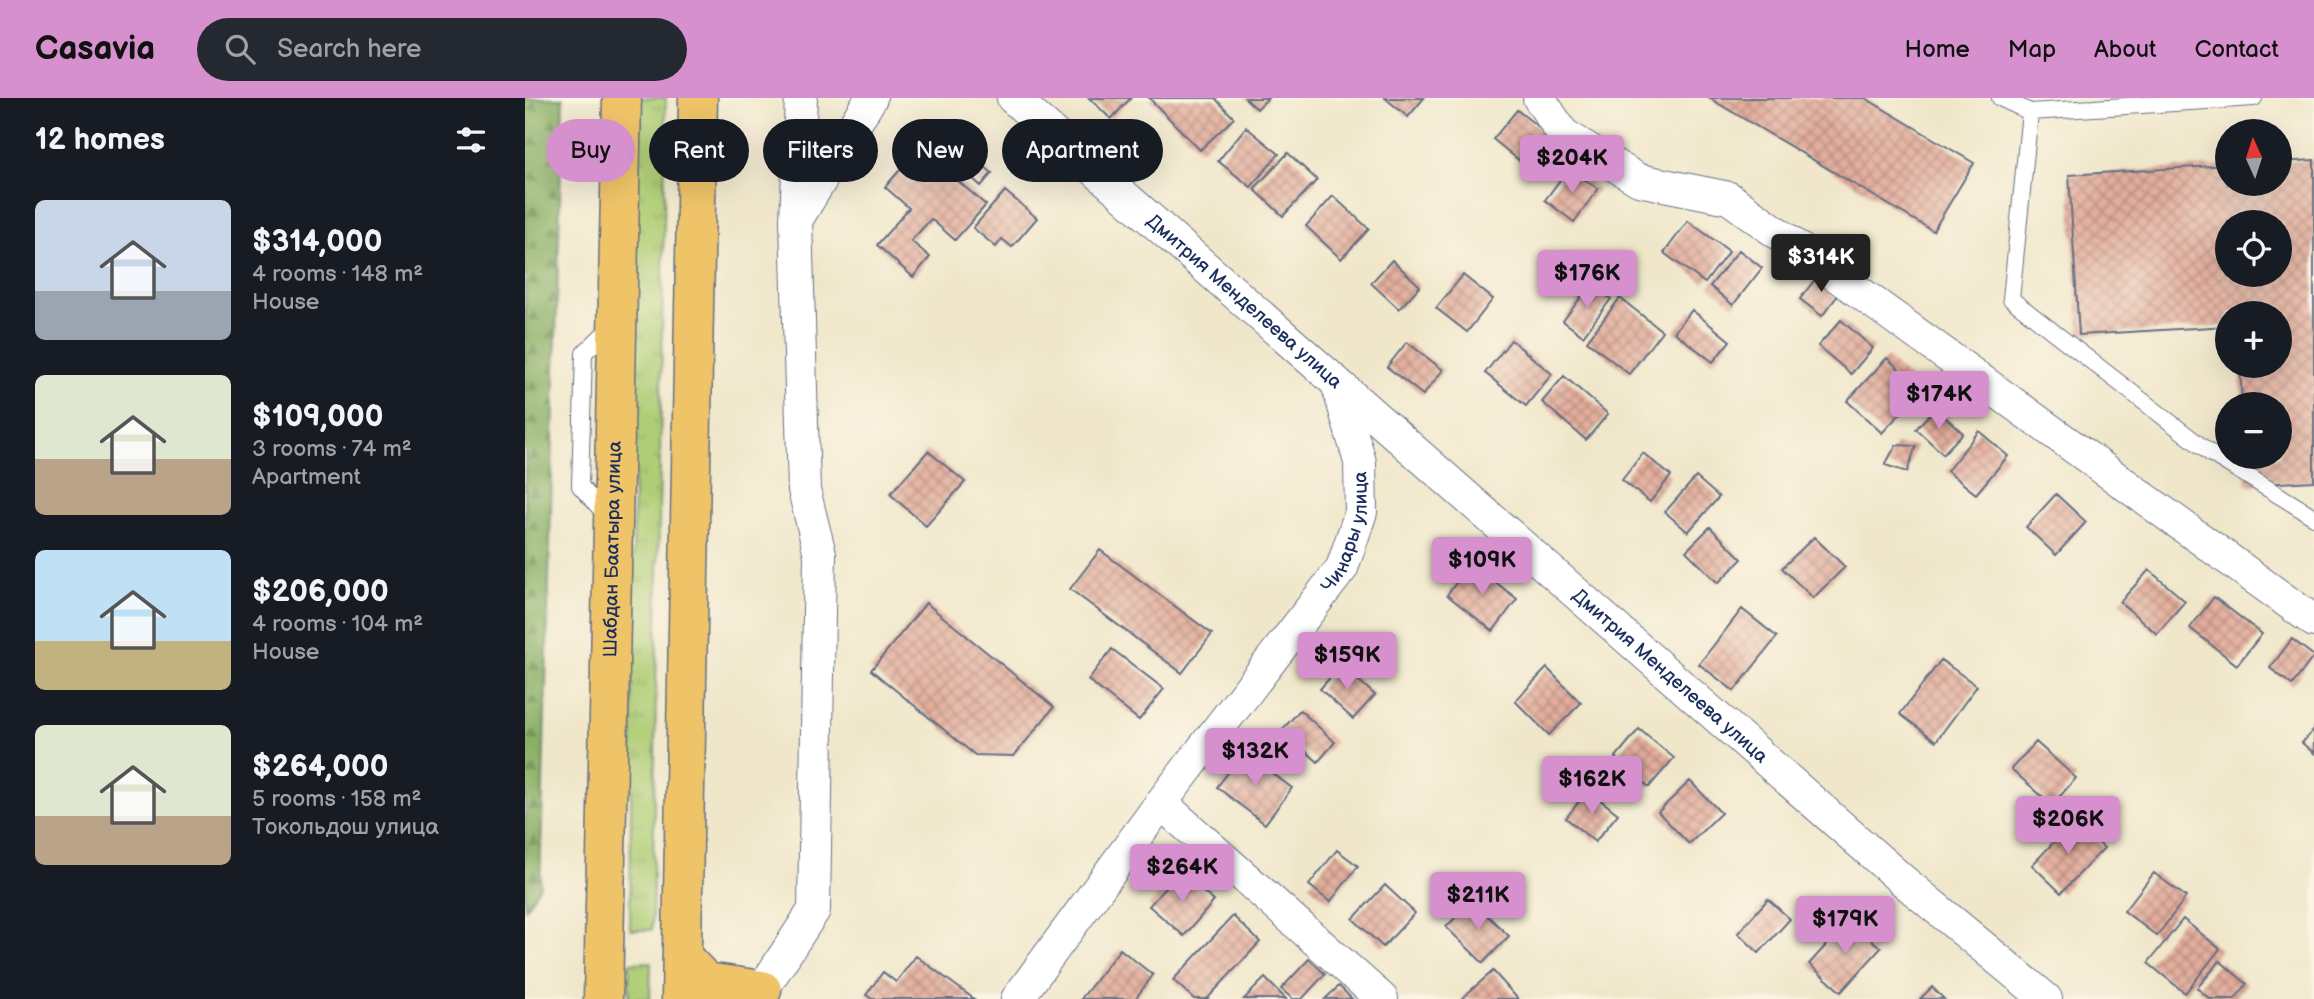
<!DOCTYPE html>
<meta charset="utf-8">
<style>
body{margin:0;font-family:"Balsamiq Sans",sans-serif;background:#242831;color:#f1f3f6;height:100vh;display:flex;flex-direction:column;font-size:26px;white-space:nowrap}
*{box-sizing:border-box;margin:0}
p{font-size:23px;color:#9ea1a6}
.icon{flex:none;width:38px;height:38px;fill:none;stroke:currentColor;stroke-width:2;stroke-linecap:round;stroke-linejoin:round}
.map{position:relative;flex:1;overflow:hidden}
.panel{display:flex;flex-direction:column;background:#171b24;width:525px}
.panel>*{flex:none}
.guide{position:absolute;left:21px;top:21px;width:665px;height:63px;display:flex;gap:14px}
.needle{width:46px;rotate:357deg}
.buttons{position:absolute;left:1690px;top:21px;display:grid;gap:14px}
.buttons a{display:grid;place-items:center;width:77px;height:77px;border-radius:50%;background:#171b24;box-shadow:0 7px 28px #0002;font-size:35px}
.price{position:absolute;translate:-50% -60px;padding:0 16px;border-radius:7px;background:#d690ce;color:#111;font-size:23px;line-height:46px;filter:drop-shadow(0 2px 4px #0008)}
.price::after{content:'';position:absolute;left:50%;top:42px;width:21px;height:16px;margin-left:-10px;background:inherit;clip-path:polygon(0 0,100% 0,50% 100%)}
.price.selected{background:#222;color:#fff}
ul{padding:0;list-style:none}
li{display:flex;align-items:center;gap:21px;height:175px;padding:0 35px}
li span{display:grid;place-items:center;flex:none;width:196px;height:140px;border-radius:10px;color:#555}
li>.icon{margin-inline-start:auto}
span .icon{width:84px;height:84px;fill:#fffc;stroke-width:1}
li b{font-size:30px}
h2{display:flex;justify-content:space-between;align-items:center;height:84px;padding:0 35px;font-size:30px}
.chip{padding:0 24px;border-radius:32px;background:#171b24;box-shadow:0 7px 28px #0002;font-size:24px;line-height:63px}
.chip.selected{background:#d690ce;color:#111}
header{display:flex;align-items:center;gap:42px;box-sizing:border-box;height:98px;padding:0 35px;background:#d690ce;color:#111}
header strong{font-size:33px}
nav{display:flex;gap:38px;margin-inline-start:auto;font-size:24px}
.search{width:490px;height:63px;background:#242831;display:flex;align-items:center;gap:18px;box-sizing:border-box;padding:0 24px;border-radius:38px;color:#9ea1a6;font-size:26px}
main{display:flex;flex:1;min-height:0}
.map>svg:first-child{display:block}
</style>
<header>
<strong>Casavia</strong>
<div class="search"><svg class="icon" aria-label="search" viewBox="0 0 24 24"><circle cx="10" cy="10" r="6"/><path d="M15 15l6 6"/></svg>Search here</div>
<nav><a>Home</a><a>Map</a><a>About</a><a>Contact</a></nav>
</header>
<main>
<section class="panel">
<h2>12 homes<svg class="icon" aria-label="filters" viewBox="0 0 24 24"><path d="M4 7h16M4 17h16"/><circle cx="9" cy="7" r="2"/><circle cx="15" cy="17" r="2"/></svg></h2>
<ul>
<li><span style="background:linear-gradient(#c9d6e8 65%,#9aa5b1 0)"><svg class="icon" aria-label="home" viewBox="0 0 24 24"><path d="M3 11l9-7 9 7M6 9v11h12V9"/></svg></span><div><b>$314,000</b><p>4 rooms · 148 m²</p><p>House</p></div></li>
<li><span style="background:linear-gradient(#dfe7d0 60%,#b9a48a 0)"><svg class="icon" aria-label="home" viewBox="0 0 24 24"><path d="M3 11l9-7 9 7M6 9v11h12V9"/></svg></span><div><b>$109,000</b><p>3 rooms · 74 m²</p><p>Apartment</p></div></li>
<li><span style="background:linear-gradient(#bfe0f5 65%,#c2b280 0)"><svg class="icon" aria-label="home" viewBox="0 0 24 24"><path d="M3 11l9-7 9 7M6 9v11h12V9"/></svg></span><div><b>$206,000</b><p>4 rooms · 104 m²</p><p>House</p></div></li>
<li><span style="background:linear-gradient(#dfe7d0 65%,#b9a48a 0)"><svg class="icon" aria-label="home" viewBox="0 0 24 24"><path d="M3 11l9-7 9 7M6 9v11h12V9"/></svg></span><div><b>$264,000</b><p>5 rooms · 158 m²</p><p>Токольдош улица</p></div></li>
</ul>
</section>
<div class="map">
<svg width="1789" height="901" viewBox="0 0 1789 901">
<defs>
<pattern id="grass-tufts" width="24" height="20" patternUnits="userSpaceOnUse" patternTransform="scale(1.75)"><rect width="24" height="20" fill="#aecd75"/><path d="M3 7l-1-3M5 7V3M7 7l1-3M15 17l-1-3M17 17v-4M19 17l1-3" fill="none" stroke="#95b068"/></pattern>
<pattern id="forest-firs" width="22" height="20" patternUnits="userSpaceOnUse" patternTransform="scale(1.75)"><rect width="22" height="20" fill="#8ab066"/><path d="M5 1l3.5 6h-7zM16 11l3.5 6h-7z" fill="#709057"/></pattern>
<pattern id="building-cross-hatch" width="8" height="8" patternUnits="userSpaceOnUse" patternTransform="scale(1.75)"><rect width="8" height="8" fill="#e3ad9b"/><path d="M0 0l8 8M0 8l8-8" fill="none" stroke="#b78d82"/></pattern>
</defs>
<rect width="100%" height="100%" fill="#fcf5e5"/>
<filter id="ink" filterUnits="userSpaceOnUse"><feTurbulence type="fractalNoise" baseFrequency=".0143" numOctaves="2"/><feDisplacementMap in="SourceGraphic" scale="14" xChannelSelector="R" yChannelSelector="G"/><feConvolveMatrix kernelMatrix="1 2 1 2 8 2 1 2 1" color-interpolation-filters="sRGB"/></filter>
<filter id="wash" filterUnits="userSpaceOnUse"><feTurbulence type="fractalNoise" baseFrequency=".00686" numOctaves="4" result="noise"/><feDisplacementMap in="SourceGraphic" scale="28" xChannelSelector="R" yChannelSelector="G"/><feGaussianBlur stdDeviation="1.57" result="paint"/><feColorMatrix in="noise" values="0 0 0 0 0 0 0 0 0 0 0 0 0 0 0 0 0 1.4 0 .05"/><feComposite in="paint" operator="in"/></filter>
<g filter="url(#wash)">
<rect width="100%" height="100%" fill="#f0e7cb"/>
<!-- grass -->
<path fill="url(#grass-tufts)" stroke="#647e6a" stroke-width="2" d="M112 0H141L127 832H105Z
M126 864 125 901H104V865Z"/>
<!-- forest -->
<path fill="url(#forest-firs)" stroke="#527062" stroke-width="2" d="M0 0H38L15 788 0 811Z"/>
<g id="blocks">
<!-- building -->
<path fill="url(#building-cross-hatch)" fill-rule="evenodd" d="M564 0H606L586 21Z
M624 0H690L709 20 675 52Z
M720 0H743L732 11Z
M860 0H899L883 19Z
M1184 0H1340L1449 65 1408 133Z
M992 12 1025 38 1001 68 968 41Z
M414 28 467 75 456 88 428 63 420 72 461 107 430 142 406 121 386 143 405 159 388 179 352 147 384 110 360 89Z
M721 29 754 56 726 89 693 63Z
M763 55 792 82 758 118 729 91Z
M1789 62V383L1721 387 1720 359H1755V306H1717L1715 268H1755V215H1703V228L1554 237 1544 77 1703 67V86H1755V64ZM1703 124H1755V177H1703Z
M1044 70 1073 91 1049 124 1020 102Z
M480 93 512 120 487 149 477 141 471 149 448 130Z
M808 98 844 131 816 161 781 128Z
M1163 123 1204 153 1180 185 1139 155Z
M1214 152 1237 170 1208 207 1185 188Z
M867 162 895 188 874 211 846 185Z
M1295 175 1317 192 1297 218 1275 201Z
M938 177 968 201 942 234 911 210Z
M1066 186 1086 201 1058 238 1038 223Z
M1095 200 1137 233 1104 276 1062 243Z
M1167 212 1205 243 1188 264 1149 234Z
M1316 222 1348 250 1326 276 1293 248Z
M986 242 1027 276 1001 308 960 275Z
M882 244 918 272 898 297 862 269Z
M1362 260 1397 292 1357 335 1322 303Z
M1039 278 1083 316 1061 342 1017 304Z
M1410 310 1438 335 1418 356 1391 331Z
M1454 333 1483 358 1451 396 1422 373Z
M1371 347 1391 348 1382 374 1360 367Z
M403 353 440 384 401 428 365 396Z
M1118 355 1146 378 1125 404 1097 382Z
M1171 379 1194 399 1163 434 1140 414Z
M1531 396 1561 424 1531 457 1501 429Z
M1185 429 1217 461 1193 485 1161 453Z
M1289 439 1320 469 1288 500 1257 470Z
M575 452 687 536 657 575 545 491Z
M946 465 992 501 968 533 922 497Z
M1624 472 1660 503 1632 536 1595 504Z
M1689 499 1737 536 1712 567 1665 530Z
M401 505 529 609 489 658 450 657 346 572Z
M1217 511 1252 539 1209 593 1174 566Z
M1767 541 1789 558 1767 587 1745 570Z
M587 551 639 591 614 622 563 582Z
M1416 562 1452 588 1411 643 1375 616Z
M816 567 850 597 828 621 795 591Z
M1022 570 1056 605 1024 637 990 603Z
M775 612 810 644 793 664 757 632Z
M1114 631 1149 660 1124 689 1090 660Z
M1789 631V655L1777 645Z
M1511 644 1551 680 1527 707 1486 671Z
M719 654 767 690 740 726 692 689Z
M1165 683 1196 715 1164 746 1133 714Z
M1063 692 1093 716 1070 744 1041 720Z
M1550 722 1579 750 1536 795 1507 767Z
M812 752 833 768 805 804 784 787Z
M654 774 689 803 659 838 624 808Z
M1629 775 1661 799 1632 838 1599 813Z
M860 787 890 815 858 849 828 821Z
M1243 801 1265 821 1234 855 1213 835Z
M947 803 984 838 958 865 921 829Z
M708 818 735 844 682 901H669L648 882Z
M1658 821 1695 851 1660 895 1623 865Z
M1324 822 1356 850 1316 894 1284 866Z
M595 851 628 877 610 901H556Z
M391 858 449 901H347L341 897 358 874 371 884Z
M784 861 800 876 777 901H768L756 891Z
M1695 863 1722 886 1710 901H1685L1672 890Z
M968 873 993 901H936Z
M740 880 761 901H719Z
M814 888 827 901H800Z
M1407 889 1419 901H1395Z"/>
</g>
</g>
<g filter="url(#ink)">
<use href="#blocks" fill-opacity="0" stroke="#666f84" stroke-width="2"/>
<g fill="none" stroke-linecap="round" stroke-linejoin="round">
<!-- service casing -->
<g stroke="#666f84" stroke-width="18">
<path id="service" d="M1475 0 1505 14 1729 0
M1505 14 1486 201 1685 355 1789 419
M83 419 55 388 59 255 86 229"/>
</g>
<!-- minor casing -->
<g stroke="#666f84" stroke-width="34">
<g id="minor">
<path id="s1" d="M488 0 1376 781 1521 901"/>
<path d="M1014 0 1038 36 1114 82 1204 100 1789 523"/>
<path d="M272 121 346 0"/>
<path d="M636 705 857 901"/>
<path d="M237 892 289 812 295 456 279 392 271 122 276 0"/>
<path id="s2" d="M492 901 636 705 817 470 836 414 835 364 812 285"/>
</g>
</g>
<!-- primary casing -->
<g stroke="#666f84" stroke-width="41">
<g id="primary">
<path d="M158 860 181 884 237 892"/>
<path id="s3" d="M78 901 97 0"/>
<path d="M156 901 173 0"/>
</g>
</g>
<!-- service -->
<use href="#service" stroke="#fff" stroke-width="16"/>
<!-- minor -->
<use href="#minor" stroke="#fff" stroke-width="32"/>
<!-- primary -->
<use href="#primary" stroke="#efc469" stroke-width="38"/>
</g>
</g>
<g text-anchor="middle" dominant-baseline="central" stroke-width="5" stroke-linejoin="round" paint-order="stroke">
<!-- street labels -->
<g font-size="19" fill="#1b2f5e" stroke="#fcf5e5">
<text stroke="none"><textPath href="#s1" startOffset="308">Дмитрия Менделеева улица</textPath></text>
<text stroke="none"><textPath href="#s2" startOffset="576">Чинары улица</textPath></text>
<text stroke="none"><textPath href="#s3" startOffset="450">Шабдан Баатыра улица</textPath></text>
<text stroke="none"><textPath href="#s1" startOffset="875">Дмитрия Менделеева улица</textPath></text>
</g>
</g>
</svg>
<div class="buttons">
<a><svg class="needle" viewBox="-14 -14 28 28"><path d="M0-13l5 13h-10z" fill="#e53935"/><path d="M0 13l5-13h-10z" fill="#9ea1a6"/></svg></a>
<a><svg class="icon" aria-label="locate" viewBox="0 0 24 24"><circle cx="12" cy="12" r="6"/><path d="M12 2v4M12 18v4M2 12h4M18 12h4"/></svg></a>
<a>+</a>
<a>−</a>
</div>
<b class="price" style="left:1047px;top:97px">$204K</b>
<b class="price selected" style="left:1296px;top:196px">$314K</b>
<b class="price" style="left:1062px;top:212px">$176K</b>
<b class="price" style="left:1414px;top:333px">$174K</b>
<b class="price" style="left:957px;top:499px">$109K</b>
<b class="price" style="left:822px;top:594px">$159K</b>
<b class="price" style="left:730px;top:690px">$132K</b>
<b class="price" style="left:1067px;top:718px">$162K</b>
<b class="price" style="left:1543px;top:758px">$206K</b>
<b class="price" style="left:657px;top:806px">$264K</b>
<b class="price" style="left:953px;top:834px">$211K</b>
<b class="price" style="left:1320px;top:858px">$179K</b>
<div class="guide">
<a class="chip selected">Buy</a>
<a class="chip">Rent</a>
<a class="chip">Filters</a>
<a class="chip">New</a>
<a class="chip">Apartment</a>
</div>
</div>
</main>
